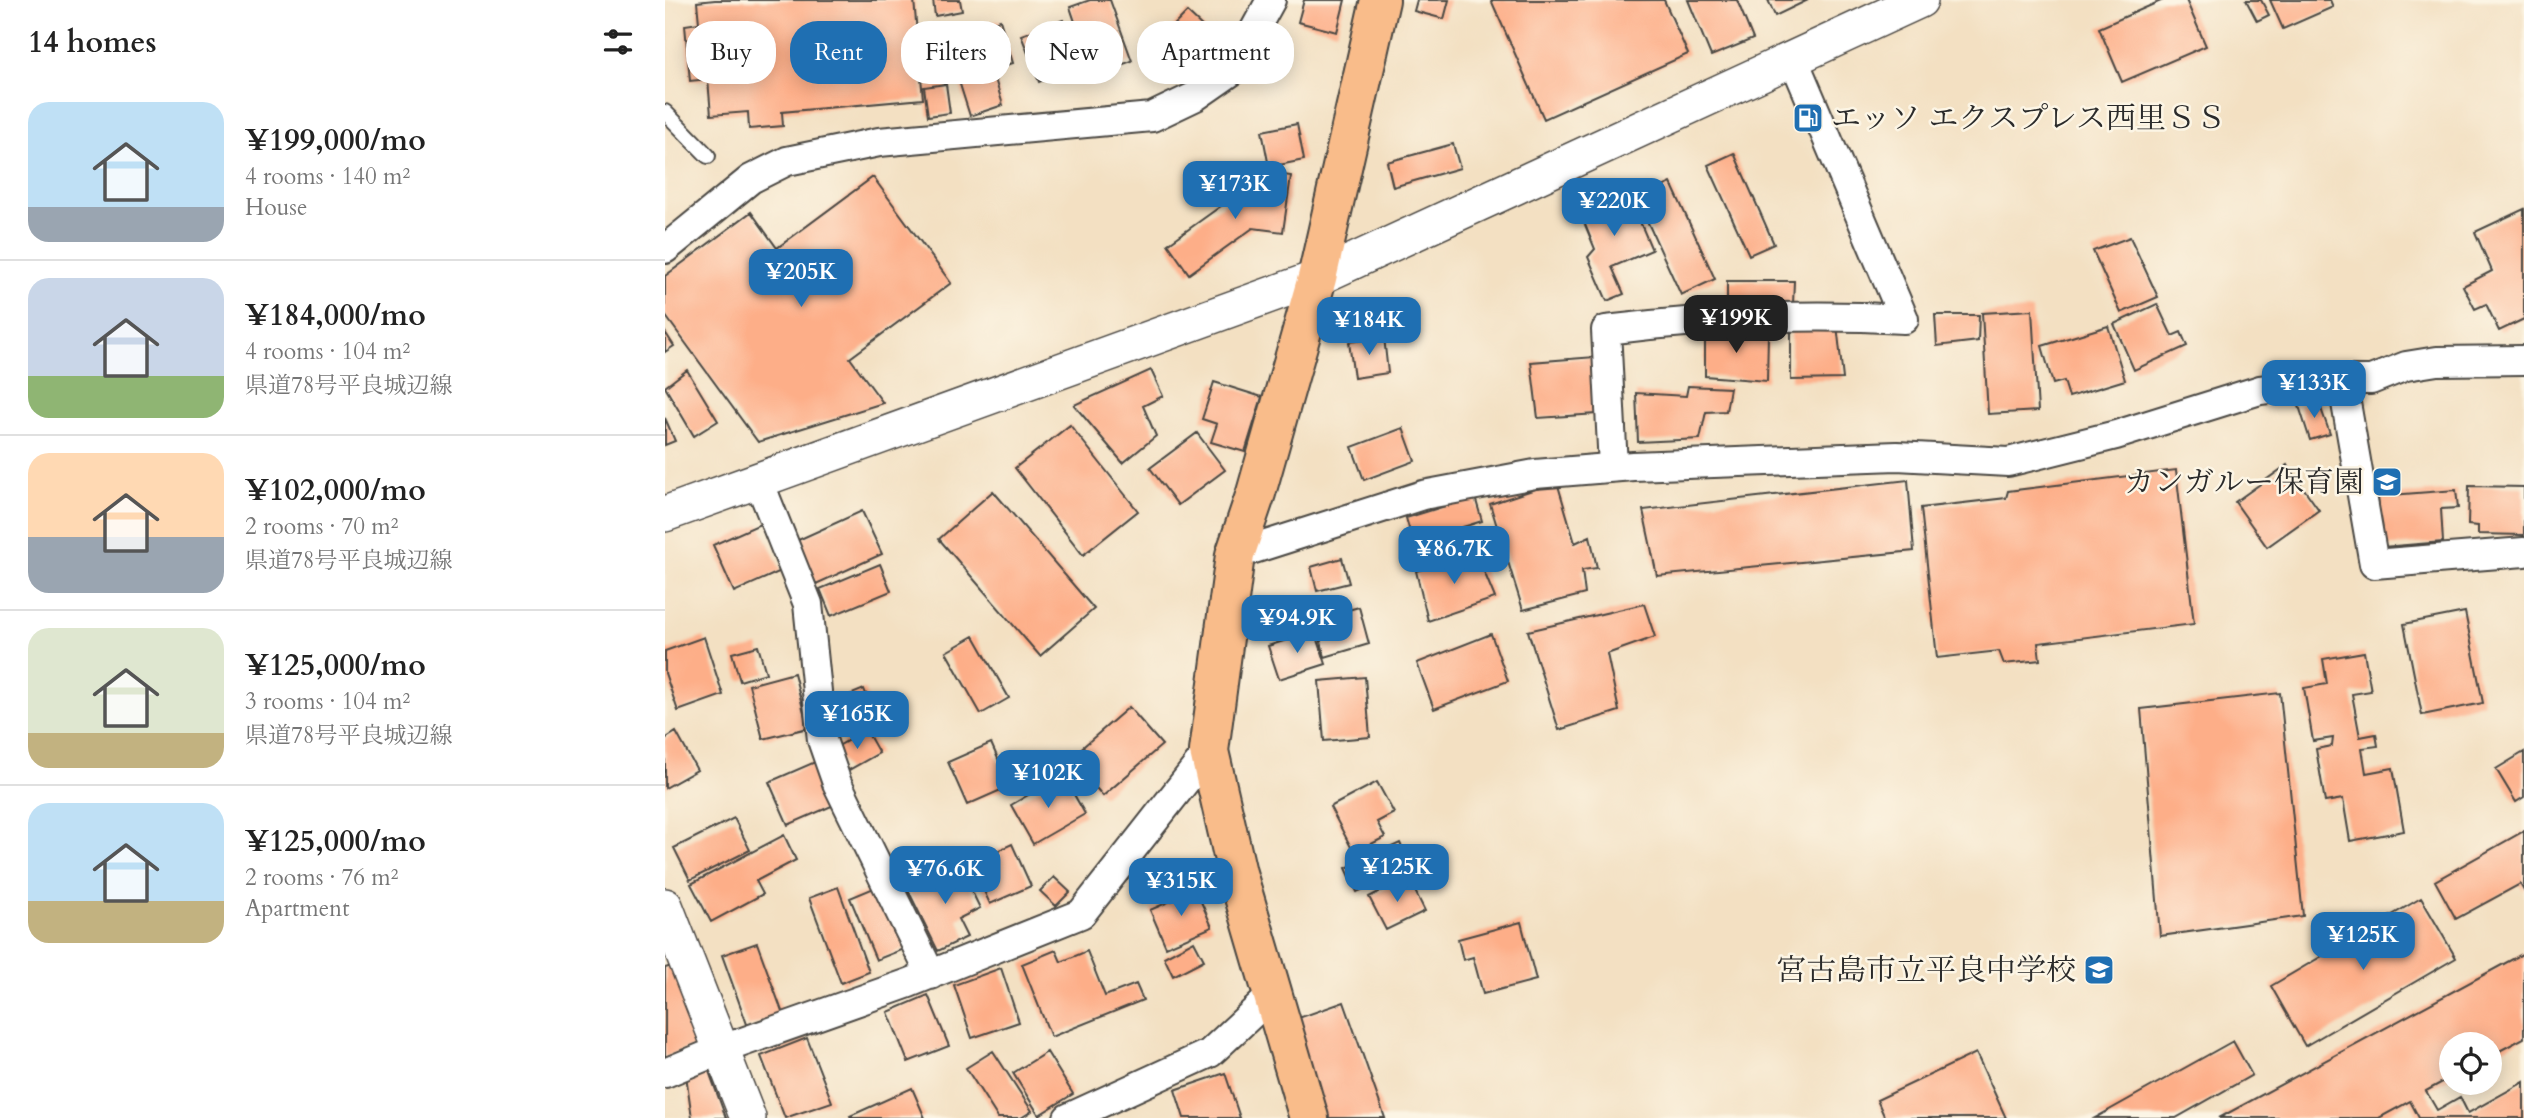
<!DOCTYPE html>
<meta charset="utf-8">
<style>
body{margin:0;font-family:Cardo,"Noto Serif JP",serif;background:#f2f2f2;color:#222;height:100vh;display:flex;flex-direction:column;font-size:26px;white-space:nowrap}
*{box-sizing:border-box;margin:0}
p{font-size:23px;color:#767676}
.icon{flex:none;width:38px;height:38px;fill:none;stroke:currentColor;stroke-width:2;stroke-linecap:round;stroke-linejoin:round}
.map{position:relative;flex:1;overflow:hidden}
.details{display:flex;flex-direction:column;background:#fff;width:665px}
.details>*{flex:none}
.top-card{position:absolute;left:21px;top:21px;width:665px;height:63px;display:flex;gap:14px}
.tools{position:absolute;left:1774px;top:1032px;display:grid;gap:14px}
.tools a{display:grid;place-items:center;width:63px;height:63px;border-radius:50%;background:#fff;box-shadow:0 4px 18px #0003;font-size:35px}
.price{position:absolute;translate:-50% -60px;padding:0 16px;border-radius:14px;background:#1f6fb2;color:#fff;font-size:23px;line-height:46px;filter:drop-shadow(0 2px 4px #0008)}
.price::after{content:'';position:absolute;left:50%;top:42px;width:21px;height:16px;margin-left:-10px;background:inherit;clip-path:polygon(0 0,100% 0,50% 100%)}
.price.current{background:#222;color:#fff}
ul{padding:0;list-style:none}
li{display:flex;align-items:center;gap:21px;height:175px;padding:0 28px}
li+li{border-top:2px solid #e0e0e0}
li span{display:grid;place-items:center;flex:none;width:196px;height:140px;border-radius:21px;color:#555}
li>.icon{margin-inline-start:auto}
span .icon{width:84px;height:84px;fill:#fffc;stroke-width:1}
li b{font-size:30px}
h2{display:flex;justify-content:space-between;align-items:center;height:84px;padding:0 28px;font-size:30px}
.tag{padding:0 24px;border-radius:28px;background:#fff;box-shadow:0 4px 18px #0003;font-size:24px;line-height:63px}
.tag.current{background:#1f6fb2;color:#fff}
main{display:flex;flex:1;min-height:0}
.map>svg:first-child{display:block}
</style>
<main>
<section class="details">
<h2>14 homes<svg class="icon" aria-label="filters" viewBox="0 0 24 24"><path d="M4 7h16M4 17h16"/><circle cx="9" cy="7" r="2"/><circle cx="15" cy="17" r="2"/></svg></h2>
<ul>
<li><span style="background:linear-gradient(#bfe0f5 75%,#9aa5b1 0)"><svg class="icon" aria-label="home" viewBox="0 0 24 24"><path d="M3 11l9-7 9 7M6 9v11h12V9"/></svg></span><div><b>¥199,000/mo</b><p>4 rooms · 140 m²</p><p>House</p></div></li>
<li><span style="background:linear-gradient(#c9d6e8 70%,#8fb573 0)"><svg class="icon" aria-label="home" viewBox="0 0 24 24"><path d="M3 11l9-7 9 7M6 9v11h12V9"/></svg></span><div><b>¥184,000/mo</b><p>4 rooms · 104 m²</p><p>県道78号平良城辺線</p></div></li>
<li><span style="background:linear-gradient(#ffd9b3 60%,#9aa5b1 0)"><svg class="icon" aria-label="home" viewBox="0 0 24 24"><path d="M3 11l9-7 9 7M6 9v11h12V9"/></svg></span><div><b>¥102,000/mo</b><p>2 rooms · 70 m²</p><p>県道78号平良城辺線</p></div></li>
<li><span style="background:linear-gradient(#dfe7d0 75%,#c2b280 0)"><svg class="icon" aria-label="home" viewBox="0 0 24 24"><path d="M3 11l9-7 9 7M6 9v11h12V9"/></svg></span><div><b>¥125,000/mo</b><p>3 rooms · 104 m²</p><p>県道78号平良城辺線</p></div></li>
<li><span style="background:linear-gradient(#bfe0f5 70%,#c2b280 0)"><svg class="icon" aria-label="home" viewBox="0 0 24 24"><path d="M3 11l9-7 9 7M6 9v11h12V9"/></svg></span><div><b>¥125,000/mo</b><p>2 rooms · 76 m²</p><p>Apartment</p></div></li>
</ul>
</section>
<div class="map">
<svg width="1859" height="1118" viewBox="0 0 1859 1118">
<rect width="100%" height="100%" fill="#fcf5e5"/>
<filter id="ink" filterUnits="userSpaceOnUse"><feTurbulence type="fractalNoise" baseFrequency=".0143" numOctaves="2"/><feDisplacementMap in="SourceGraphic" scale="14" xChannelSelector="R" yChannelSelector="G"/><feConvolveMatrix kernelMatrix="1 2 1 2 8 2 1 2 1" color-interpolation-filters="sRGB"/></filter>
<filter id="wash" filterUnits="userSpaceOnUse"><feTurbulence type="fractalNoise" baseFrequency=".00686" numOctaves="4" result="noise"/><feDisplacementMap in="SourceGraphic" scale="28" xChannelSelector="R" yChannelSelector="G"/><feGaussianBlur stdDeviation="1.57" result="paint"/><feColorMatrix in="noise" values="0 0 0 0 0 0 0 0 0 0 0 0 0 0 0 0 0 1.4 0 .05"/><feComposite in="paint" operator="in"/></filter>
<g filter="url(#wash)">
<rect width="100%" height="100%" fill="#f3e0c2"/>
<g id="blocks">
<!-- building -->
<path fill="#fdae88" d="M50 0H249L258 99 117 112 118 126 84 129 83 112 46 115 43 79 25 81 20 25 34 23 32 2Z
M268 0H295L297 11 270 16Z
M425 0H445L467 61 428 75 405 7Z
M639 0H680L672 32 633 22Z
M752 0H784L779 19 749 11Z
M826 0H999L1023 54 879 119Z
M1023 0H1072L1088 39 1046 56Z
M1103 0H1143L1110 16Z
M1498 0H1521L1541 46 1457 82 1434 28Z
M1581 0H1596L1604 15 1592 21Z
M1605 0H1665L1668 7 1618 29Z
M522 12 540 29 530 39 539 48 507 82 480 55Z
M335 20 348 63 327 69 338 105 305 116 280 37Z
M398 20 415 66 374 82 356 35Z
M281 84 285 113 263 116 259 87Z
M632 124 639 160 604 167 597 131Z
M788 144 795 168 728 187 722 162Z
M1069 153 1109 244 1084 255 1043 165Z
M596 172 626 176 618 232 588 228 524 274 503 244 588 183 594 190Z
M208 177 286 283 185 358 218 403 93 442 0 315V276L86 212 112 248Z
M1006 183 1050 279 1016 295 972 199Z
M961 189 987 250 947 267 959 294 942 301 923 257 930 249 914 210Z
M1859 209V319L1834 331 1821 304 1810 309 1798 286 1827 271 1810 232Z
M1465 237 1493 297 1456 313 1428 251Z
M1062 281H1129L1128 304 1062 303Z
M1492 304 1507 336 1516 332 1522 346 1469 370 1449 324Z
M1367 310 1373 411 1323 414 1317 313Z
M1270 315H1314L1313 341 1272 346Z
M1126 324 1172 325 1178 379 1126 380Z
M1443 326 1460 380 1404 397 1399 381 1388 384 1377 346Z
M1040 328 1103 334 1102 381 1040 376Z
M0 332 9 346 0 352Z
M719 337 723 373 689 378 684 342Z
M930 357 932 414 873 418 866 362Z
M22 370 53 421 29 436 0 387Z
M486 370 498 396 478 406 491 436 458 463 409 405Z
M549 382 597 397 580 452 546 442 552 424 537 419Z
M1023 386 1065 388 1061 411 1041 412 1035 439 973 442 971 393 1021 396Z
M1653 400 1665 434 1645 440 1634 406Z
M0 418 10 441 0 445Z
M405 425 473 511 418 555 350 468Z
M738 428 750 461 699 480 687 447Z
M532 433 560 470 513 505 485 468Z
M1622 465 1654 510 1602 547 1570 502Z
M1511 470 1529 624 1373 643 1375 660 1339 664 1334 651 1272 658 1256 508 1341 498 1343 491Z
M1243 480 1249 551 992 576 978 510Z
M892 482 910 543 925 536 932 568 917 570 920 594 858 610 825 504Z
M1804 486 1859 487V535L1813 534V526L1803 525Z
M1791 490 1793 508 1776 509 1778 542 1717 547 1713 496Z
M328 491 429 609 375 656 274 539Z
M810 497 817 521 798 527 802 541 752 556 741 518Z
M197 511 217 554 151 584 131 541Z
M95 524 116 571 69 592 48 545Z
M811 552 830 598 763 621 751 571Z
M677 558 684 583 652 591 646 567Z
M215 564 226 591 166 616 155 589Z
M979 604 990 637 942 654 954 711 894 730 863 631Z
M694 607 704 644 660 657 650 619Z
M1800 612 1818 703 1757 715 1739 624Z
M650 631 661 664 614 679 603 646Z
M826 634 843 681 769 709 752 663Z
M309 636 344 698 316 714 281 652Z
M39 637 58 695 13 711 0 673V651Z
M93 646 101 673 75 681 67 653Z
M1699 652 1706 691 1687 694 1695 737 1711 734 1713 746 1697 748 1701 773 1728 768 1739 831 1685 841 1678 799 1660 802 1651 749 1667 746 1668 738 1648 741 1639 688 1662 684 1658 659Z
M129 673 143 728 98 739 84 685Z
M700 677 705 737 659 741 654 681Z
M199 689 212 722 194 730 190 720 168 729 158 706Z
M1615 693 1638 916 1495 936 1476 709Z
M464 707 497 745 438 796 405 758Z
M201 730 214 753 182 771 170 748Z
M11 732 32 770 0 788V739Z
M326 743 345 786 302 805 283 762Z
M1859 752V797L1851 802 1831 769Z
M150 762 169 805 123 825 104 782Z
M398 775 420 814 368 844 346 805Z
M712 782 729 813 712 822 720 837 689 853 665 807Z
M69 818 85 850 25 880 9 848Z
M1859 831V891L1855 884 1791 919 1770 881Z
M119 835 131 860 91 881 98 894 46 922 26 884Z
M735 843 746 868 692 892 681 868Z
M347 844 366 886 325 904 306 863Z
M294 865 315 908 293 919 302 937 273 951 243 890Z
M389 877 405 892 391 906 375 891Z
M743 877 760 911 721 930 704 897Z
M216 885 241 948 211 960 185 898Z
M173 887 204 972 176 983 144 898Z
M531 890 547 927 501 947 485 910Z
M1756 898 1791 958 1640 1046 1606 986Z
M856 922 871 980 818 994 808 957 798 960 793 939Z
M529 941 539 960 508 976 499 957Z
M92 943 118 1014 83 1027 57 955Z
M391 950 396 962 422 951 440 996 471 984 478 1000 386 1037 357 964Z
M1859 953V1038L1825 1056V1045H1787V1077L1761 1091 1772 1110 1795 1097 1803 1113 1859 1082V1118H1754L1745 1101 1714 1118H1554Z
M7 966 35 1044 0 1057V968Z
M336 968 354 1022 307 1038 289 985Z
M263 995 284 1046 243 1062 223 1012Z
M679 1002 720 1118H655L622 1022Z
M142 1038 167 1102 120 1118 96 1056Z
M1568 1041 1587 1075 1511 1118H1430Z
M328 1051 367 1111 356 1118H333L301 1068Z
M382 1052 408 1094 374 1115 348 1073Z
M1311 1053 1341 1118H1220L1212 1100Z
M42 1066 61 1118H27L21 1075Z
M560 1073 575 1118H519L510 1090Z
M247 1088 260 1118H186L185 1116Z"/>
</g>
</g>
<g filter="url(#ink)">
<use href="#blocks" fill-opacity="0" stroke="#494642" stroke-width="2"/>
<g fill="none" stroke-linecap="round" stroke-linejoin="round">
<!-- service casing -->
<g stroke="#494642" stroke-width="18">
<path id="service" d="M0 112 43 156"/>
</g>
<!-- minor casing -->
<g stroke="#494642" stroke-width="32">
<path id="minor" d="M0 249 86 179 122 161 214 142 487 117 531 96 567 71 606 0
M1677 380 1709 564 1859 552
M948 467 941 330C1041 318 1138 313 1239 319L1128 58
M93 479 143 604 157 740 172 783 266 975
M570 555 758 495 870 474 968 466 1232 456 1343 462 1451 435 1595 390 1677 380H1706L1741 366 1772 361 1859 360
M0 1073 55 1050 244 983 416 914 544 751
M403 1118 545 1053 606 996"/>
</g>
<!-- tertiary casing -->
<g stroke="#494642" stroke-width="38">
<path id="tertiary" d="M0 514 652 278 1255 0
M0 906 83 1118"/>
</g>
<!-- primary casing -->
<g stroke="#494642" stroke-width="42">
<path id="primary" d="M644 1118 572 873 544 751 570 555 591 493 652 278 715 0"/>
</g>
<!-- service -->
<use href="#service" stroke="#fff" stroke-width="14"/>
<!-- minor -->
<use href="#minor" stroke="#fff" stroke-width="28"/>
<!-- tertiary -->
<use href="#tertiary" stroke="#fff" stroke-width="35"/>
<!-- primary -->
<use href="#primary" stroke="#f9bc8a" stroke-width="38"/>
</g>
</g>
<!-- icons -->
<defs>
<g id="fuel-square" transform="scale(1.575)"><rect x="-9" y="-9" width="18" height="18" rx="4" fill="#1f6fb2" stroke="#fcf5e5"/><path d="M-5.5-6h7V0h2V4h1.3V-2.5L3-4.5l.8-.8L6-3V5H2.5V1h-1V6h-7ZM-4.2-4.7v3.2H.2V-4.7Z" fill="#fff"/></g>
<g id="school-square" transform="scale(1.575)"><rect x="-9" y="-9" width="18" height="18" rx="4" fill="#1f6fb2" stroke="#fcf5e5"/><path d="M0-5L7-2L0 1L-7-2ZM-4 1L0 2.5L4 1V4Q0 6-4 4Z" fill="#fff"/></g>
</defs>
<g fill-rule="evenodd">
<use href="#fuel-square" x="1143" y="118"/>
<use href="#school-square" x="1722" y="482"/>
<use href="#school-square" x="1434" y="970"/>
</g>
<g text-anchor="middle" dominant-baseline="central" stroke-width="5" stroke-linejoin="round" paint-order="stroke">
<!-- poi labels -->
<g font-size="30" fill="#2b2b2b" stroke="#fcf5e5" text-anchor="end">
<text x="1166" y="118" text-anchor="start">エッソ エクスプレス西里ＳＳ</text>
<text x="1699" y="482">カンガルー保育園</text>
<text x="1411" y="970">宮古島市立平良中学校</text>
</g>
</g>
</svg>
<div class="tools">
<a><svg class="icon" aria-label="locate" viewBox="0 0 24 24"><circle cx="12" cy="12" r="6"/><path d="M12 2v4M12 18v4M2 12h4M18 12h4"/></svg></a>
</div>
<b class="price" style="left:570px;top:221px">¥173K</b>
<b class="price" style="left:949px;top:238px">¥220K</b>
<b class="price" style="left:136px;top:309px">¥205K</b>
<b class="price current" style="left:1071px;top:355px">¥199K</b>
<b class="price" style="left:704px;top:357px">¥184K</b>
<b class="price" style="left:1649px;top:420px">¥133K</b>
<b class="price" style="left:789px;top:586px">¥86.7K</b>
<b class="price" style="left:632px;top:655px">¥94.9K</b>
<b class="price" style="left:192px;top:751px">¥165K</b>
<b class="price" style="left:383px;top:810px">¥102K</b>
<b class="price" style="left:732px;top:904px">¥125K</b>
<b class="price" style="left:280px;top:906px">¥76.6K</b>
<b class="price" style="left:516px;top:918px">¥315K</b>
<b class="price" style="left:1698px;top:972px">¥125K</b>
<div class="top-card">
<a class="tag">Buy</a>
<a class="tag current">Rent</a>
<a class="tag">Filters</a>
<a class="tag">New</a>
<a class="tag">Apartment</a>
</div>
</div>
</main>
